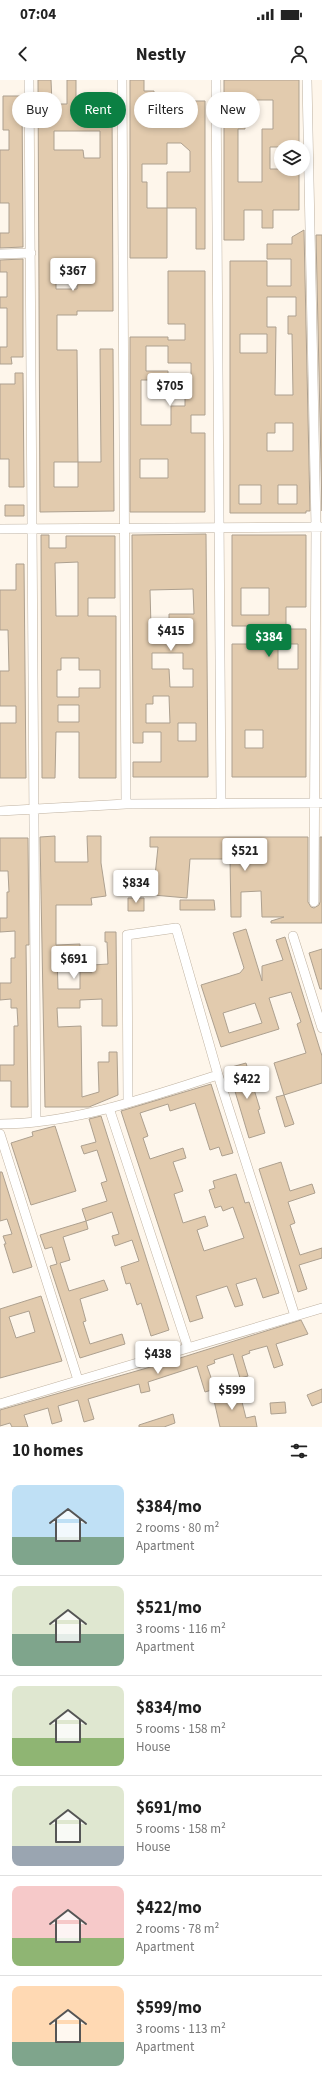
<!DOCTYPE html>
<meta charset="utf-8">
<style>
body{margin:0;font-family:"Source Sans 3",sans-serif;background:#f6f6f6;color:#222;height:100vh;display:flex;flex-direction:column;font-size:15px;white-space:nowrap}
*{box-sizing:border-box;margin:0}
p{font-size:13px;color:#767676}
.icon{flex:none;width:22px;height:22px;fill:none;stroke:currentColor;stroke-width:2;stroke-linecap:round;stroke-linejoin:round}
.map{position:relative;height:1347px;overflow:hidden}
.side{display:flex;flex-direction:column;background:#fff;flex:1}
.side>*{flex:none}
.top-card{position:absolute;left:12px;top:12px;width:298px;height:36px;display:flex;gap:8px}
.buttons{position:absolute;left:274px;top:60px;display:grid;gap:8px}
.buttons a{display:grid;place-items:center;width:36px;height:36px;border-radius:50%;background:#fff;box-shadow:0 2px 6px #0003;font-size:20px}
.price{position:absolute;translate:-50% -34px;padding:0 9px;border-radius:4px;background:#fff;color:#222;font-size:13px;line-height:26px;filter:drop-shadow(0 1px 2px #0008)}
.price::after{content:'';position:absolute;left:50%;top:24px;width:12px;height:9px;margin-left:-6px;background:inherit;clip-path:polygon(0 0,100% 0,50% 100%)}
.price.on{background:#0b8043;color:#fff}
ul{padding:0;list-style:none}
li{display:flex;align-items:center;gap:12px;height:100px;padding:0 12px}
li+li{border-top:1px solid #e0e0e0}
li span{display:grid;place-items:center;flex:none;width:112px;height:80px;border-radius:8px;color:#555}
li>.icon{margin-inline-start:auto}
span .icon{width:48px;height:48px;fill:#fffc;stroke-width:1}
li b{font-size:17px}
h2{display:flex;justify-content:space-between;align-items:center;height:48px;padding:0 12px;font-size:17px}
.tag{padding:0 14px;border-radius:18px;background:#fff;box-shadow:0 2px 6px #0003;font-size:14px;line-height:36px}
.tag.on{background:#0b8043;color:#fff}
.status{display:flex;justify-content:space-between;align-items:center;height:28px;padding:0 20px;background:#fff;direction:ltr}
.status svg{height:11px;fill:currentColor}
header{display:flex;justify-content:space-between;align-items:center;height:52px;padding:0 12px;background:#fff;font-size:18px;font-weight:700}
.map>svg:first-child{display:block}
</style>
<div class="status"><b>07:04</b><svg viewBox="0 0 49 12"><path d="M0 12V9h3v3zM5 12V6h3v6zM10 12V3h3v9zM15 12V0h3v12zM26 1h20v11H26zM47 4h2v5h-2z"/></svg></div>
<header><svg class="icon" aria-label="back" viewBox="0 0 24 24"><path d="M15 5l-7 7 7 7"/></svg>Nestly<svg class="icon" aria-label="person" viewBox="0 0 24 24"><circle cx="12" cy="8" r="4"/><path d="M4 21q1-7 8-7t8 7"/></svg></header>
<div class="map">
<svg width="322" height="1347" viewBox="0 0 322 1347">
<rect width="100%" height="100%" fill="#fef6eb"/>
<!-- building -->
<path fill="#e2cbae" stroke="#ada08f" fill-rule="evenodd" d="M38 0H51L52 24H67V0H76V24H112L113 231H77V235H57V270H77L78 382H101L100 269H113L114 431 40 432ZM54 51H100V78H84L83 70H54ZM56 186H77V209H56ZM54 382H78V407H54Z
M130 0H144V11H154V15H167V21H205V169H196V128H167V178H130ZM167 63H181L190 71V92H167V128H147V102H142V84H167Z
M224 0H299V67H270V89H299V130H273V148H262V130H244V160H224ZM245 20H273V49H262V102H238V49H245Z
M3 16H22L23 167 0 168V153H9V123H0V70H9V50H3Z
M304 150 310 431H306V433H230V181H267V206H291V179H267V164H292V157ZM267 217H296V236H288V254H292L293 315H275L276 247H267ZM240 254H267V273H240ZM275 343H293V371H267V353H275ZM239 405H261V424H239ZM278 405H297V424H278Z
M316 155H322V431Z
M23 179V277H11L12 284H0V267H7V228H0V217H7V192H0V180Z
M168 191H205V335H191V353H205V432H130V257H168V260H185V244H168ZM146 266H168V283H191V300H185V326H171V345H141V300H168V291H146ZM140 379H168V398H140Z
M15 293H23L24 407H9V379H0V304H15Z
M5 425H24V436H5Z
M206 454 208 697H133V682H161V652H143V663H133L132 455ZM193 509 194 534H169V547H151L150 510ZM152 573H183V589H193V607H170L169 589H152ZM153 616H169L170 643H146V624H153ZM178 643H196V661H178Z
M41 455H49V468H66V456H115V518H88V536H116V698H79V652H56L55 698H42ZM78 482V536H56L55 483ZM61 578H79V590H100V608H79V617H57V590H61ZM58 625H79V642H58Z
M232 455H306V527H286V549H306V697H232V564H257V546H232ZM241 508H269V535H241ZM278 564H298V589H278ZM245 650H263V668H245Z
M16 484H24L26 698H0V643H16V626H0V591H9L8 550H0V510H16Z
M55 756V782H88L87 756H101V783L106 816 91 818 92 825H56V865L80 864V876H57L58 909H80V892H92V885L108 884 107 862H105V852H116L117 946H102V919L80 920V928H57L58 947 81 946 82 1017 99 1012 98 982H109V972H117L118 1015 89 1027H45L40 757Z
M150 757H308V822L311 827 314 828 319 825 320 822V757H322V843H271V841L284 837H262L261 811 241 812V837H231L230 779H190L187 818 153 815 158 767H150Z
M0 758H28L29 865H26L28 1027H11V1001H0V985H14V946H18L17 928H11V919L0 920V903H11V878H15V851L0 852V838H7V812H9L8 791H0Z
M128 818H144V831H128Z
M180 820H214L215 830H180Z
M246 849 262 901V886L283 880 276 860 285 857 322 976V1003L284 1015 274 983 306 973 297 944 301 942 291 912 269 918 279 949 221 967 201 905 240 893 244 888 233 853ZM255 923 262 943 229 953 223 933Z
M322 869V909H320L309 873Z
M246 983 260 1029 258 1030 265 1053 249 1058 228 988Z
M211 1004 233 1073 222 1076 219 1067 210 1070 195 1023 170 1031 168 1024 140 1033 148 1056 143 1058 150 1079 183 1068 186 1078 173 1082 183 1111 174 1114 183 1143 205 1136 208 1146 197 1150 204 1171 244 1158 233 1127 223 1131 221 1126 215 1128 209 1110 215 1108 213 1101 236 1094 245 1123 249 1122 279 1213 263 1218 256 1198 236 1204 243 1225 235 1227 227 1206 196 1216 203 1238 190 1242 121 1031Z
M284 1015 294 1044 285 1047 276 1017Z
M101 1036 169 1250 151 1256 141 1223 137 1225 130 1203 126 1204 121 1187 139 1181 132 1160 115 1166 112 1156 119 1154 112 1132 86 1141 82 1129 107 1121 101 1103 107 1101 97 1070 84 1074 81 1066 96 1062 89 1039Z
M55 1046 76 1111 31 1125 11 1063 33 1056 32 1052Z
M281 1082 290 1111 312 1104 315 1113 288 1122 295 1143 290 1145 300 1175 322 1168V1178L299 1185 307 1209 298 1212 259 1089Z
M0 1092H2L32 1187 13 1193 4 1164H6L3 1156 12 1154 7 1139 0 1141Z
M86 1141 88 1149 63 1157 70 1180 60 1183 69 1211 104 1200 108 1210 80 1219 86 1241 83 1242 90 1264 122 1254 125 1264 80 1278 50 1186 57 1184 52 1167 45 1169 40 1155Z
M41 1216 62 1281 0 1298V1229ZM29 1231 35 1252 16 1258 9 1237Z
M301 1240 308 1254 276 1264 283 1285 274 1288 267 1266 249 1271 250 1273 242 1276 248 1296 240 1298 233 1274 214 1280 215 1283 207 1286 215 1309 205 1312 197 1286 148 1302 150 1311 141 1313 139 1304 88 1319 94 1339 84 1342 78 1320 58 1326 62 1341 52 1344 48 1328 24 1335 28 1347H12L10 1343 0 1346V1330L161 1284Z
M322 1309V1322L312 1326 307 1315Z
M239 1310 246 1338 255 1336 257 1347H220L213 1316Z
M285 1322 286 1333 271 1334 270 1323Z
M173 1334 175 1343 164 1347H139V1345Z"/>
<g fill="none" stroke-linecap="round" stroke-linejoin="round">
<!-- street casing -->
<g stroke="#bfb2a1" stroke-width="10">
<path id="street" d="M29 0 36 1042
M122 0 126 724
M216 0 221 722
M307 0 316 447 314 822
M0 174 31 173
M0 449 321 447
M0 731 126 724 322 723
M293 856 322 948
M128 1022 127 855 176 848 218 995 295 1236
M109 1028 188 1268
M0 1044C75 1044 147 1017 218 995
M0 1054 78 1300
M0 1324 322 1228"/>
</g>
<!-- street -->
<use href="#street" stroke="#fff" stroke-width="9"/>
</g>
</svg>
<div class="buttons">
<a><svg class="icon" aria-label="layers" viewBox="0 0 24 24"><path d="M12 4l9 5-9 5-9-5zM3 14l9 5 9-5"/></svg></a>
</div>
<b class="price" style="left:73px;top:212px">$367</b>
<b class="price" style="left:170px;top:327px">$705</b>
<b class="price" style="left:171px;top:572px">$415</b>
<b class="price on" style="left:269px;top:578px">$384</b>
<b class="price" style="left:245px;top:792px">$521</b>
<b class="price" style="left:136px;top:824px">$834</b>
<b class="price" style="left:74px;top:900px">$691</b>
<b class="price" style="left:247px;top:1020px">$422</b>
<b class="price" style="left:158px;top:1295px">$438</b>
<b class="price" style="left:232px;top:1331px">$599</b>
<div class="top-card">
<a class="tag">Buy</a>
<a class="tag on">Rent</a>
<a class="tag">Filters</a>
<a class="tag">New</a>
</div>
</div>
<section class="side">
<h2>10 homes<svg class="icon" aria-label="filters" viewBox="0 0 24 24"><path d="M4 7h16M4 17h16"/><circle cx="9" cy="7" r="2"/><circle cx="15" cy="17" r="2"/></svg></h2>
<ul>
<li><span style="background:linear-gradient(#bfe0f5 65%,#7fa58c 0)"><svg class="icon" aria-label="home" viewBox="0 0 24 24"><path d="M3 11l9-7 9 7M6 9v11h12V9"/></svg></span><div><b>$384/mo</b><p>2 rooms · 80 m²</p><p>Apartment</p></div></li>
<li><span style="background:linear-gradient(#dfe7d0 60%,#7fa58c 0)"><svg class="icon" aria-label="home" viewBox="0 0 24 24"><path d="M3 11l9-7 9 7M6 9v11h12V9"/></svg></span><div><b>$521/mo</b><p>3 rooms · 116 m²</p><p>Apartment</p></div></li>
<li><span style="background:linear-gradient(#dfe7d0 65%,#8fb573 0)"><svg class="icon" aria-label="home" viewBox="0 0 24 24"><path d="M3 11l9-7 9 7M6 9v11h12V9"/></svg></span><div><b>$834/mo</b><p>5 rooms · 158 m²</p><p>House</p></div></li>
<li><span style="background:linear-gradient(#dfe7d0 75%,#9aa5b1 0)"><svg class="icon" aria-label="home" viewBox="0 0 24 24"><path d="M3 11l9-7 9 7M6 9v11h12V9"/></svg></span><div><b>$691/mo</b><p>5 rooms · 158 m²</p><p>House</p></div></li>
<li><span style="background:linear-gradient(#f6c9c9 65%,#8fb573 0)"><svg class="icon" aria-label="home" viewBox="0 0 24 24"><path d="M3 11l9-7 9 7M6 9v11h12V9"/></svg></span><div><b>$422/mo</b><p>2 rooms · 78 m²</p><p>Apartment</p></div></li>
<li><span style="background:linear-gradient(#ffd9b3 70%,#7fa58c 0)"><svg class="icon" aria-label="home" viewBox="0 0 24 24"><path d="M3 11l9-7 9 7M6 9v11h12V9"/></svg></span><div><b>$599/mo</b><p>3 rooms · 113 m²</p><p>Apartment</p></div></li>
</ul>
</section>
